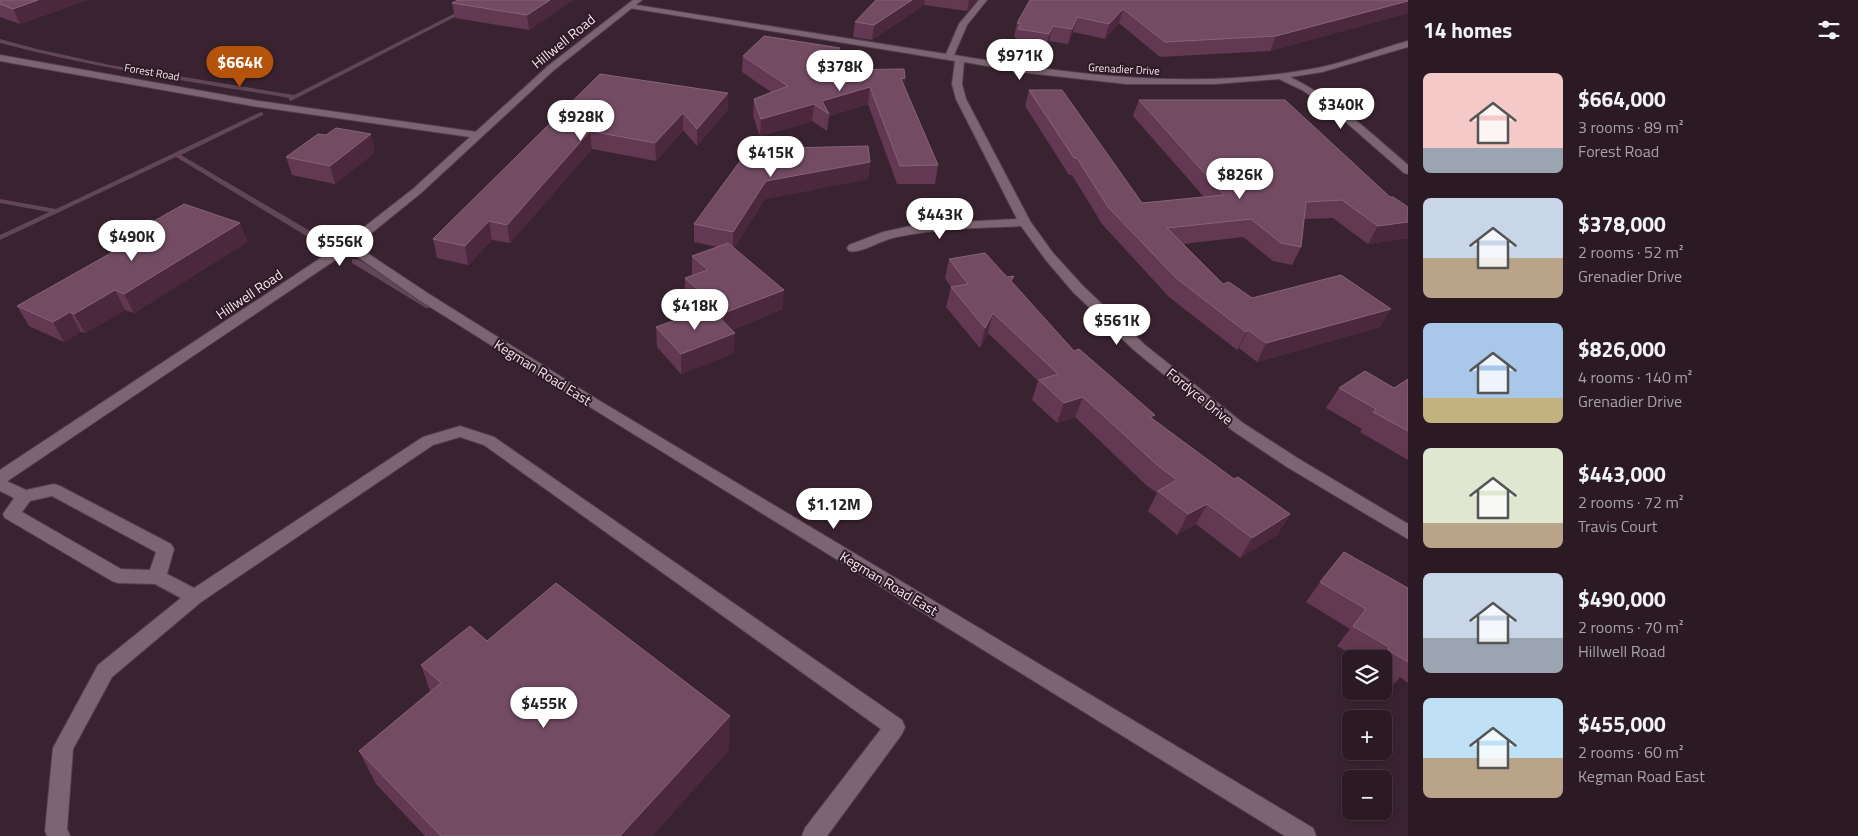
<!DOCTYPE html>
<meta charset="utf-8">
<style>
body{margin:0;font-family:"Titillium Web",sans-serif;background:#372731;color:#f1f3f6;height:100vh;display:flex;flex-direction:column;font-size:19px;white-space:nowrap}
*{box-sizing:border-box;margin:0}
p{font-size:16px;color:#a6a1a6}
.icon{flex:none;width:28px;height:28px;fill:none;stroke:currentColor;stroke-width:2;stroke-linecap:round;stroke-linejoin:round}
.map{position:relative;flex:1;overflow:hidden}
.drawer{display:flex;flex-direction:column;background:#2b1a24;width:450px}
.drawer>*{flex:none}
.tools{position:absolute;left:1342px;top:650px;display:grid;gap:10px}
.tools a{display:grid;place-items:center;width:50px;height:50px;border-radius:8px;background:#2b1a24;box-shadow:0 2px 8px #0003,0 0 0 1px #473841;font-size:25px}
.price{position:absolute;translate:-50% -42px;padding:0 11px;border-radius:18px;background:#fff;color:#222;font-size:16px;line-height:32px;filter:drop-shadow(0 1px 2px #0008)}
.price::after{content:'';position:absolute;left:50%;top:30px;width:15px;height:11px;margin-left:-8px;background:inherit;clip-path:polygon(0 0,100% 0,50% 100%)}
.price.on{background:#b45309;color:#fff}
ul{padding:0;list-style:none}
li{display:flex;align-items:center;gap:15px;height:125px;padding:0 15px}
li span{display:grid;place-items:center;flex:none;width:140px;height:100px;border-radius:8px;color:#555}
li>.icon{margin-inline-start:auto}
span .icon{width:60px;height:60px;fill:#fffc;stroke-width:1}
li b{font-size:21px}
h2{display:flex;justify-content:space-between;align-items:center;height:60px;padding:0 15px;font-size:21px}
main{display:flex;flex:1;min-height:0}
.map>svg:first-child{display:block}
</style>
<main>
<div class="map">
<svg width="1408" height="836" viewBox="0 0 1408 836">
<rect width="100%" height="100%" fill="#392330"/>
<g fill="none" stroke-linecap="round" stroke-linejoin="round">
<!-- stream -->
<path fill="#624558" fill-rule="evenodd" d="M481 0H488L291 101 289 100V98C192 82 95 68 0 43V39L37 49 110 65 294 95Z
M261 112 263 113V115L181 155 327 241V245H321L176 157 0 240V235L49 212 0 203V199L56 209Z
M352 259H358L433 306 432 308H426L352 263Z"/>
<!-- service casing -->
<g stroke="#52404b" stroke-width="2">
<path id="service" d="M460 426 494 437 902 720 905 727 902 734 827 836H802L805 828 881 729 484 445 460 437 433 445 201 602 112 677 73 749 67 829 70 836H47L45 831 53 748 98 665 181 598 155 584 118 583 112 581 5 518 3 514 14 498 0 491V478L26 490 54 484 60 486 171 544 174 549 167 574 194 588 423 437ZM52 496 156 552 150 570 121 569 22 512 30 501Z"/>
</g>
<!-- minor casing -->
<g stroke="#52404b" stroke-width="2">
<path id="minor" d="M979 0H987L967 25 954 55C1073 75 1197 91 1317 68 1348 62 1378 49 1408 41V47L1322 72 1290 77C1335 99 1371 133 1408 165V174L1404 173 1332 110 1302 90 1279 79 1215 84H1126L1028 73 964 62 962 84 966 99 1030 221 1053 253 1083 286 1145 345 1243 423 1299 459 1408 524V539L1287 467 1233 431 1135 351 1073 292 1045 259 1021 226C979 228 937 228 897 237 883 239 861 254 849 251L847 248 849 245 883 232 920 224 1017 219 956 99 952 84 955 61 630 8 626 6 630 4 946 54 959 24Z
M0 55 253 100 477 132 482 135 477 138 253 106 0 61Z
M349 241 429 294 595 398 1313 828 1316 836H1285L585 404 419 300 345 248 343 245Z"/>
</g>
<!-- tertiary casing -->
<g stroke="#52404b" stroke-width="2">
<path id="tertiary" d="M633 0H642L554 70 421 193 353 248 6 482 0 484V470L345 242 413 189 548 66Z"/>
</g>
<!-- service -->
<use href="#service" fill="#7d6472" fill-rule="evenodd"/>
<!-- minor -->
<use href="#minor" fill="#7d6472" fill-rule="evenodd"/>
<!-- tertiary -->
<use href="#tertiary" fill="#7d6472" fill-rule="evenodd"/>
</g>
<!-- wall -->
<path fill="#633853" d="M0 0H87L20 24 0 17Z
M458 0H573L529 30 455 18 452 3Z
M876 0H977L967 11 924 5 872 40 853 37 855 22Z
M1030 0H1408V13L1270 51 1160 57 1119 23 1105 39 1073 32 1068 44 1049 41 1046 49 1015 44 1016 38 1014 37 1017 23Z
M840 48 838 64 826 72 905 78 904 85 938 165 935 184H897L868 104 829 116 827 131 812 121 760 136 753 116 754 99 771 92 742 72 743 56Z
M600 74 728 93V109L697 146 683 130 656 161 592 149 510 243 492 240 468 265 437 258 433 239Z
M1029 90 1142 203 1204 197 1133 116 1139 100 1390 197 1408 207V238L1368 244 1333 218 1304 219 1301 247 1292 265 1273 261 1243 237 1183 244 1223 284 1252 298 1380 327 1257 362 1239 348 1237 350 1169 297 1102 224 1072 175H1069L1025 106Z
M375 152 335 184 292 175 286 157Z
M870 162 868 179 765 199 734 248 783 309 731 330 734 353 681 374 657 347 656 327 700 311 685 298V278L692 275V256L718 247 694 242V224Z
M240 223 247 242 134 313 125 310 85 333 81 332 64 342 29 326 17 306 145 234 142 228Z
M949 259 1012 282 1074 351 1153 420 1234 479 1290 514 1277 535 1240 558 1196 524 1177 535 1148 511 1157 493 1146 485 1075 417 1057 423 1032 400 1038 381 988 333 980 348 946 307 951 287 945 278Z
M1408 379V460L1360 432 1362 429 1326 408 1339 388H1394Z
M1320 582 1408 588V683L1400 677 1394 684 1384 678V659H1359L1337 646 1350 629 1306 602Z
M487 641 729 750 652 836H425L376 784 359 751 430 691 421 665Z"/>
<!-- shaded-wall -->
<path fill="#4c283e" d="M38 0H87L20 24 13 9Z
M550 0H573L529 30 527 15Z
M912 0H925L924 5 872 40 874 25Z
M969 0H977L967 11Z
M1408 1V13L1270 51 1276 36Z
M1123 9 1119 23 1105 39 1109 24Z
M1077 17 1073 32 1068 44 1072 29Z
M1053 26 1049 41 1046 49 1049 34Z
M840 48 838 64 804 87 806 70Z
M905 78 902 94 901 79Z
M870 87 868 104 829 116V114L822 101Z
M728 93V109L697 146V129Z
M814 104 812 121 760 136 761 119Z
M683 113V130L656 161 655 143Z
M590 131 592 149 510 243 507 225Z
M371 134 375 152 335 184 330 166Z
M870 162 868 179 765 199 733 250V232L766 181Z
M489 221 492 240 468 265 465 246Z
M1408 222V238L1368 244 1378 226Z
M240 223 247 242 134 313 124 294Z
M115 290 125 310 85 333 74 314Z
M784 290 783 309 723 333 724 313Z
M1391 309 1380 327 1257 362 1266 343Z
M70 312 81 332 64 342 53 322Z
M993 313 988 333 980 348 985 328Z
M1248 330 1239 348 1237 350 1246 332Z
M735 333 734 353 681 374V354Z
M1083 397 1075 417 1057 423 1064 403Z
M1207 504 1196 524 1177 535 1188 514Z
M1290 514 1277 535 1240 558 1252 538Z
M730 716 729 750 652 836H620Z"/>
<!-- building -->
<path fill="#734b63" stroke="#876379" d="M0 0H38L13 9 0 4Z
M458 0H550L527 15 452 3Z
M876 0H912L874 25 855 22Z
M1030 0H1408V1L1276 36 1165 42 1123 9 1109 24 1077 17 1072 29 1053 26 1049 34 1018 29 1021 24 1017 23Z
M764 36 840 48 806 70 810 78 831 70 904 69 905 78 901 79 938 165 900 166 870 87 822 101 829 114 814 104 761 119 754 99 788 86 743 56Z
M600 74 728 93 697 129 683 113 655 143 590 131 507 225 489 221 465 246 433 239Z
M1029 90H1062L1142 203 1224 195 1139 100H1285L1390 197H1393L1408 207V222L1378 226 1342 200 1306 202 1301 247 1281 243 1251 219 1167 228 1223 284 1229 282 1252 298 1341 275 1391 309 1266 343 1248 330 1246 332 1176 278 1108 207 1077 158H1074Z
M336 128 371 134 330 166 286 157 318 134 326 135Z
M868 146 870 162 766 181 733 232 694 224 749 149Z
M184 204 240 223 124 294 115 290 74 314 70 312 53 322 17 306 150 231 142 228Z
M728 243 784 290 724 313 685 278 708 270 692 256Z
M985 253 1007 277 1014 276 1011 281 1074 351 1079 349 1155 415 1150 417 1234 479 1238 477 1290 514 1252 538 1207 504 1188 514 1158 491 1177 480 1156 464 1083 397 1064 403 1039 380 1058 374 993 313 985 328 951 287 968 284 949 259Z
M709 308 735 333 681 354 656 327Z
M1365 371 1394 388 1408 379V431L1373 412 1376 409 1339 388Z
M1344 552 1408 588V662L1388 650 1389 647 1353 626 1366 609 1320 582Z
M556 583 730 716 620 836H441L359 751 441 683 421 665 470 626 487 641Z"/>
<g text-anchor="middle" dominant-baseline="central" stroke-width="4" stroke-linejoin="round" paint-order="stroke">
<!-- far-street labels -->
<g font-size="11" fill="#f5e6ee" stroke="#2e1a26">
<text transform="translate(1124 69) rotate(3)">Grenadier Drive</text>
<text transform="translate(152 72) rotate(10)">Forest Road</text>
</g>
<!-- street labels -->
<g font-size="14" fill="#f5e6ee" stroke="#2e1a26">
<text transform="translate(563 41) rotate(-39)">Hillwell Road</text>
<text transform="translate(249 294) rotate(-34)">Hillwell Road</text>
<text transform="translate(543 372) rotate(32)">Kegman Road East</text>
<text transform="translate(1200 396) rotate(39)">Fordyce Drive</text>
<text transform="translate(889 583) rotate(31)">Kegman Road East</text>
</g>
</g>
</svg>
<div class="tools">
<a><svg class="icon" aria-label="layers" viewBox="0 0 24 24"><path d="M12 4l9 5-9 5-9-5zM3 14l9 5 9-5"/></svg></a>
<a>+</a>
<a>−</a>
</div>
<b class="price" style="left:1020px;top:81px">$971K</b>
<b class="price on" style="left:240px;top:88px">$664K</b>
<b class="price" style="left:840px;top:92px">$378K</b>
<b class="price" style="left:1341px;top:130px">$340K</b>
<b class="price" style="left:581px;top:142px">$928K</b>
<b class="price" style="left:771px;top:178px">$415K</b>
<b class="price" style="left:1240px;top:200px">$826K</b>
<b class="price" style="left:940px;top:240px">$443K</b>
<b class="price" style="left:132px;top:262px">$490K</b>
<b class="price" style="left:340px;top:267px">$556K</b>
<b class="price" style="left:695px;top:331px">$418K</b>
<b class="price" style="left:1117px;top:346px">$561K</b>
<b class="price" style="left:834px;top:530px">$1.12M</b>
<b class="price" style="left:544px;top:729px">$455K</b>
</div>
<section class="drawer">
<h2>14 homes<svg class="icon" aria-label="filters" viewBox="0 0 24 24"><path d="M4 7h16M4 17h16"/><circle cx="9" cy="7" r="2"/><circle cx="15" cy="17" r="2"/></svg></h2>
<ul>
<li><span style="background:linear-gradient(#f6c9c9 75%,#9aa5b1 0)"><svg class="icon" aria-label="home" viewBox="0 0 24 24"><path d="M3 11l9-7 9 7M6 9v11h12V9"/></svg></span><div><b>$664,000</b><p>3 rooms · 89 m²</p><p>Forest Road</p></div></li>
<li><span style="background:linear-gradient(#c9d6e8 60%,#b9a48a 0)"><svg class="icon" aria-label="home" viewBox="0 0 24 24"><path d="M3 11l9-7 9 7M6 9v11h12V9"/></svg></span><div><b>$378,000</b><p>2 rooms · 52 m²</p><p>Grenadier Drive</p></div></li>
<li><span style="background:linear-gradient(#a9c7e8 75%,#c2b280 0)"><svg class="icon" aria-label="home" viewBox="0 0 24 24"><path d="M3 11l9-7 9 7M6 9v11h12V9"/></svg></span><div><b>$826,000</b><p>4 rooms · 140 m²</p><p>Grenadier Drive</p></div></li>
<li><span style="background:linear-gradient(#dfe7d0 75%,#b9a48a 0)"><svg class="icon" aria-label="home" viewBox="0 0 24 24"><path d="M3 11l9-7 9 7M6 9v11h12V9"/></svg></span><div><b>$443,000</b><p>2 rooms · 72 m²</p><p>Travis Court</p></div></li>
<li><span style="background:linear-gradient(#c9d6e8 65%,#9aa5b1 0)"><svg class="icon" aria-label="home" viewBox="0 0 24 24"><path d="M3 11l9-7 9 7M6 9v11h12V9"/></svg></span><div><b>$490,000</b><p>2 rooms · 70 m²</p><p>Hillwell Road</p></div></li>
<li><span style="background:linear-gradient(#bfe0f5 60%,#b9a48a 0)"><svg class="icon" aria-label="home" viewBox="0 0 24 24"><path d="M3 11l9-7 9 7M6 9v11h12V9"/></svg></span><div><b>$455,000</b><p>2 rooms · 60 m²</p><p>Kegman Road East</p></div></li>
</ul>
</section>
</main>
